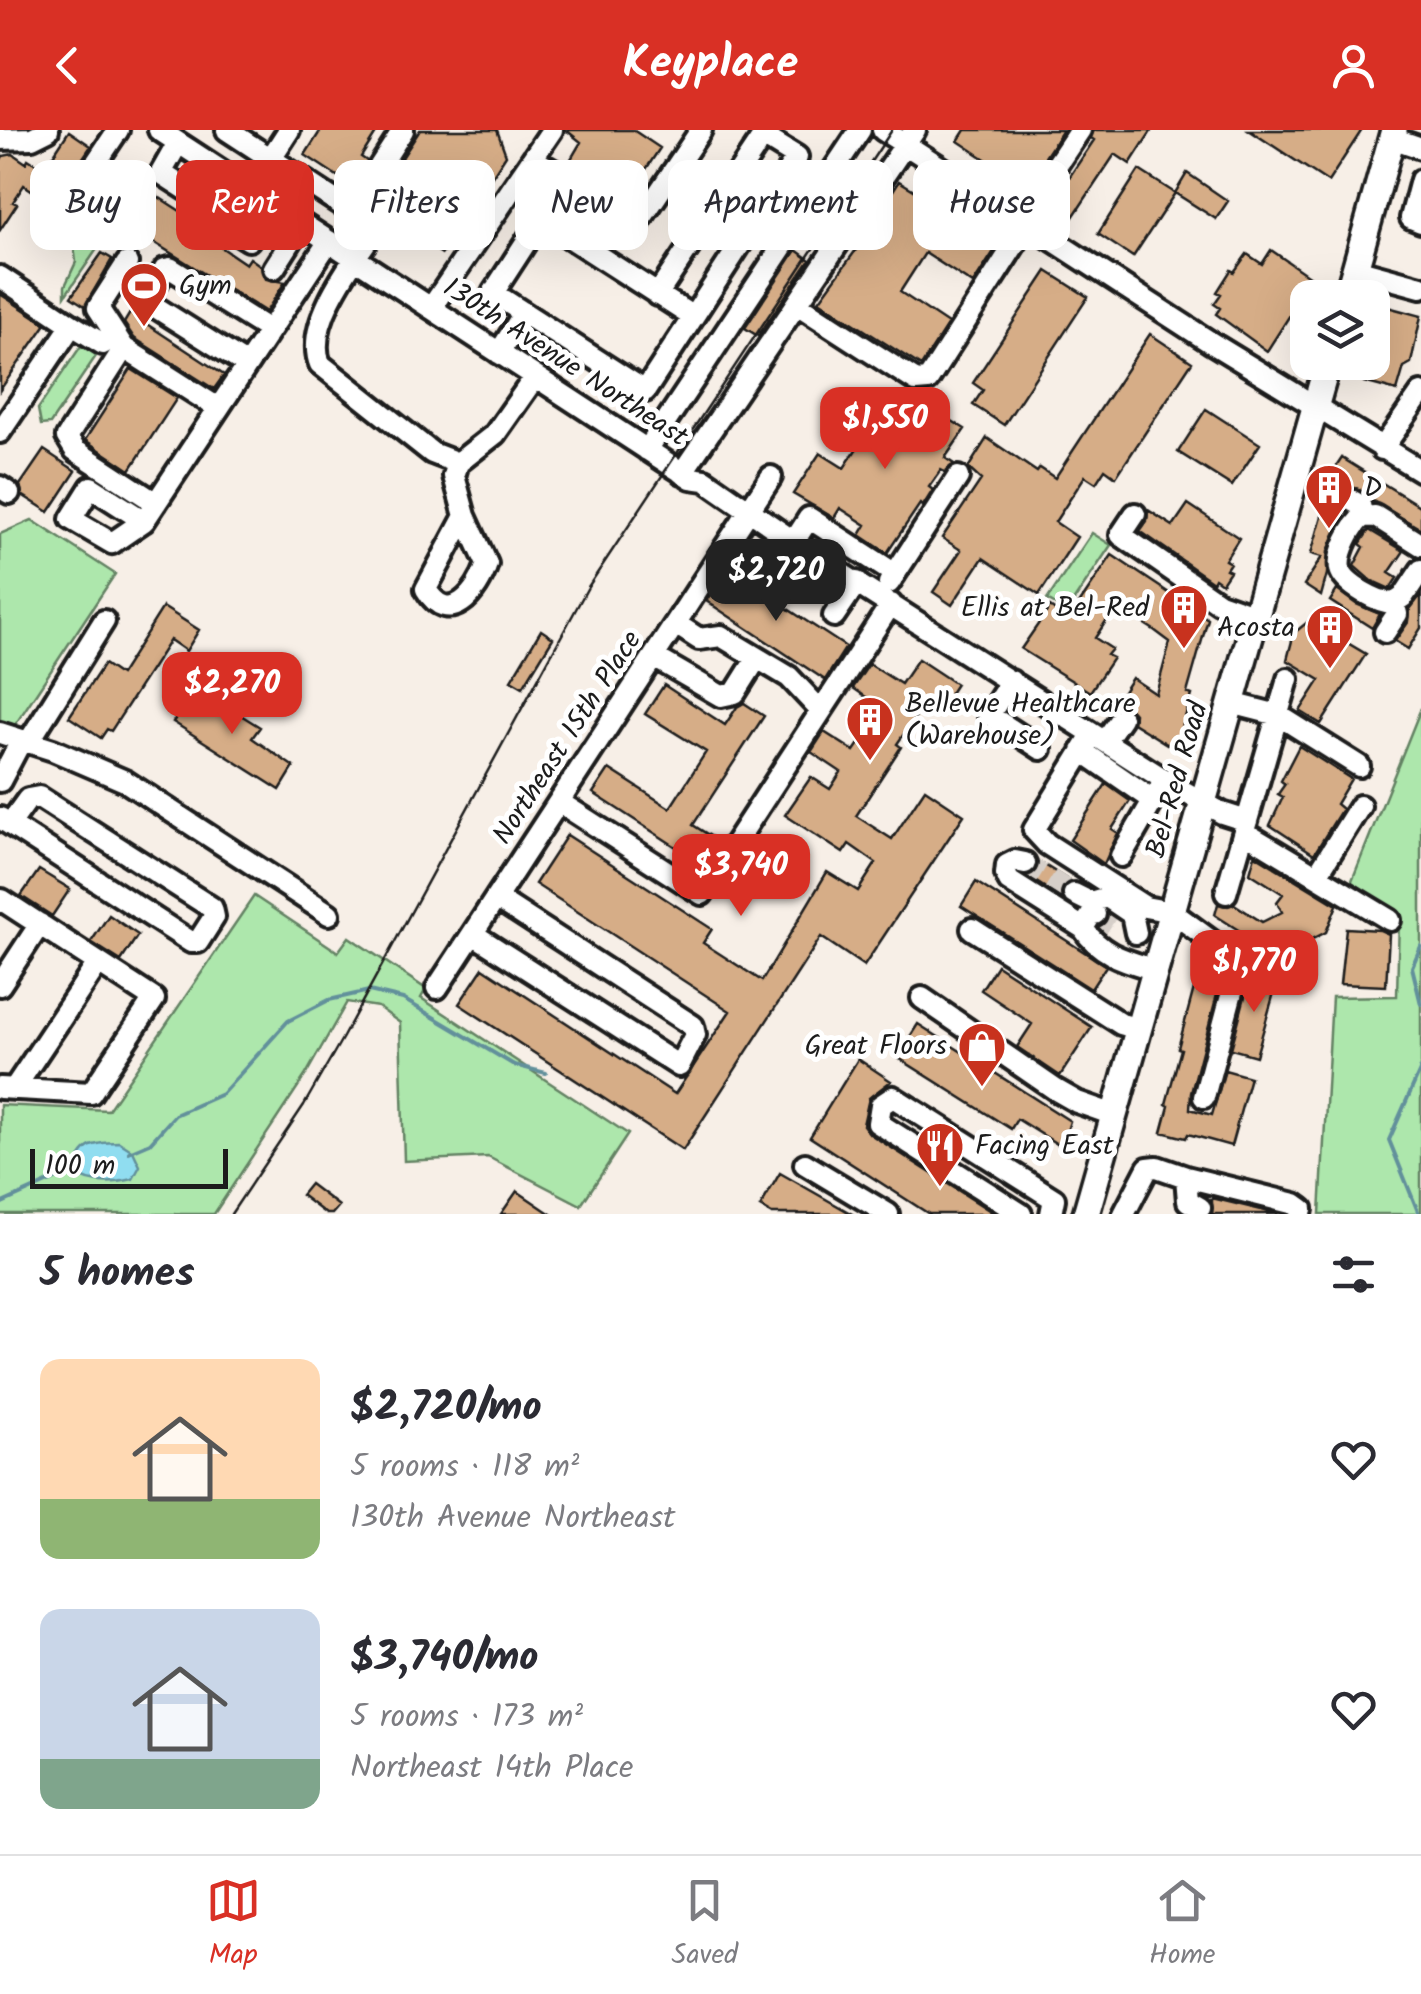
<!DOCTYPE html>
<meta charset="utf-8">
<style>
body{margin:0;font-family:Kalam,sans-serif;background:#f2f2f3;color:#2b2b33;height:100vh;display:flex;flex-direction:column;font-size:38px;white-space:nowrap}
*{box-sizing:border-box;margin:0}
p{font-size:32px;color:#7c7c81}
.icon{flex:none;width:55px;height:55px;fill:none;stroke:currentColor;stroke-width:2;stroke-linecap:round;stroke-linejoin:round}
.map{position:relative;height:1084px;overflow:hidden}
.details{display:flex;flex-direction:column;background:#fff;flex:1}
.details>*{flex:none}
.top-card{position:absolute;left:30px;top:30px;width:1362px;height:90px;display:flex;gap:20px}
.fabs{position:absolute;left:1290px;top:150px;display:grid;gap:20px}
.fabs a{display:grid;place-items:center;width:100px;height:100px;border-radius:20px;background:#fff;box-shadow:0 10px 40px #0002;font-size:50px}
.scale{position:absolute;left:30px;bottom:25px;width:198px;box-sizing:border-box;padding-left:10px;border:5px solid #1c1c1c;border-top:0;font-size:28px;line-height:35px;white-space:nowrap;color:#1c1c1c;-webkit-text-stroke:8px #fff;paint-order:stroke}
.price{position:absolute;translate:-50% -85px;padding:0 22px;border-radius:20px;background:#d93025;color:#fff;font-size:32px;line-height:65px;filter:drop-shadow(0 2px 5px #0008)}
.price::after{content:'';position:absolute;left:50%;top:60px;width:30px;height:22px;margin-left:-15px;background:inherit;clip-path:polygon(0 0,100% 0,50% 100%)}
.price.selected{background:#222;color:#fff}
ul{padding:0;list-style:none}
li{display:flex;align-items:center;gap:30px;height:250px;padding:0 40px}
li span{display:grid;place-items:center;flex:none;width:280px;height:200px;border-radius:20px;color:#555}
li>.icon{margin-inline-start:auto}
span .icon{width:120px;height:120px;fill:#fffc;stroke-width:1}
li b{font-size:42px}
h2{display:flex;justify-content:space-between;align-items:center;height:120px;padding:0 40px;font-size:42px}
.pill{padding:0 35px;border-radius:20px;background:#fff;box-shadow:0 10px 40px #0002;font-size:35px;line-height:90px}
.pill.selected{background:#d93025;color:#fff}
header{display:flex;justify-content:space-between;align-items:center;height:130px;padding:0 40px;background:#d93025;color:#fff;font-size:45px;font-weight:600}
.tabs{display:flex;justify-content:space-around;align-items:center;height:140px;border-top:2px solid #e1e1e2;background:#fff;font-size:28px;color:#7c7c81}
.tabs a{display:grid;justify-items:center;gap:5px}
.tabs .selected{color:#d93025}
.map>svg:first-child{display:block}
</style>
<header><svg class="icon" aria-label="back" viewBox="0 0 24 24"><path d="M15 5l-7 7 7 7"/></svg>Keyplace<svg class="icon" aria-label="person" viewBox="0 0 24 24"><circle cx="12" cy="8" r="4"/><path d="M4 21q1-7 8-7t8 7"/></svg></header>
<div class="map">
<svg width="1421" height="1084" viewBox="0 0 1421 1084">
<rect width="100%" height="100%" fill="#f7efe7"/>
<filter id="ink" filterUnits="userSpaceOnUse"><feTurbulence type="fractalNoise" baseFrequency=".01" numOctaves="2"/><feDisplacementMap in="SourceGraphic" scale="20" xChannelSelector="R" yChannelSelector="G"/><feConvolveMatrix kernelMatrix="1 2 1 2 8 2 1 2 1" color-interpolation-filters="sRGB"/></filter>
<g filter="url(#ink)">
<!-- green -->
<path fill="#ade7ac" stroke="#648264" stroke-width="2.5" d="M117 63 129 72 65 166V156L76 132 73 108 89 97 91 74 112 70Z
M83 213 98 223 50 294 41 295 38 279Z
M32 390 115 444 13 598 0 590V404Z
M1092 403 1111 415 1067 481 1047 470Z
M1421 578V1084H1320L1332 867 1397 866 1399 787 1349 758Z
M254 766 338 822 349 807 426 859 421 868 628 1004 581 1075 488 1027 404 1031 400 893 378 877 347 872 305 946 214 1084H0V975L108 980Z"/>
<!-- water -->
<path fill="#90ddf0" stroke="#62909b" stroke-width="2.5" d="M119 1012 133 1021 140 1036 133 1049C113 1054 90 1055 73 1042 82 1014 91 1013 119 1012Z"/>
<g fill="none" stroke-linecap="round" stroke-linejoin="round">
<!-- stream -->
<path stroke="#62909b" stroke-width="4" d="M1421 816 1412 837 1421 874
M129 1022 150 1013 175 985 222 964 288 891 329 870 369 861 403 869 514 935 546 943
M0 1074 73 1041
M1419 1084 1389 1010 1421 938"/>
</g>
<!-- building -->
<path fill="#d6ad87" stroke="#1c1c1c" stroke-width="2.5" d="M321 0H378L361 27 367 31 351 55 305 25Z
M420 0H497L506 25 442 124 410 103 406 109 395 102 399 96 370 77Z
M566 0H633L660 18 631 62 623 58 619 64 568 34 581 12Z
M965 0H1063L1026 56 958 11Z
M1094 0H1152L1130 34 1115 24 1071 90 1050 76 1094 10 1091 8Z
M1249 0H1362L1328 52Z
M69 1 91 16 52 74 24 55 13 72 17 74 0 100V31L3 26 13 24 26 33 28 29 44 39Z
M1139 40 1175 63 1133 127 1098 104Z
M1187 43 1228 71 1216 89 1175 63Z
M899 51 1000 112 973 154 925 123 900 162 948 194 921 236 819 171 877 91 875 89Z
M143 57 188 86 184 92 246 134 250 128 261 136 266 149 285 152 266 182 121 92Z
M796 120 810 130 758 206 745 198Z
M1271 120 1313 149 1267 221 1216 184 1220 178 1214 174 1221 164 1217 162 1231 140 1234 142 1247 124 1262 134Z
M102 123 112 129 85 176 71 167Z
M1047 141 1088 167 1004 295 973 275 983 260 973 253Z
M0 164 46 194 0 260Z
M1384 176 1421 186 1411 233 1404 237 1397 261 1364 252 1369 232H1372V220Z
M130 183 224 245 214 259 134 208 124 193Z
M1150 204 1192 232 1116 347 1105 339 1096 353 1085 346 1055 392 1077 407 1039 465 983 428 952 475 933 462 961 420 942 408 981 350 968 338 987 308 1037 342 1040 338 1055 348Z
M131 239 177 268 130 340 85 310Z
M891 266 929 291 936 281 965 299 945 328 954 334 945 342 941 340 929 357 933 360 923 376 920 374 887 423 860 405 866 395 840 378 834 388 793 364 820 323 844 338Z
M1206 279 1260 314 1232 356 1178 322Z
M44 320 76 341 49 382 22 365 20 355Z
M1342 328 1421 377V399L1373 371 1367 363 1330 346Z
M1326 372 1345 382 1328 421 1327 444 1321 466 1304 455 1322 427 1311 424Z
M1188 374 1239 408 1225 430 1230 433 1226 439 1230 441 1222 453 1215 448 1213 452 1140 401 1147 391 1148 380 1173 396Z
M1369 400 1404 421 1389 443 1397 448 1390 459 1370 450 1354 436 1364 417 1360 414Z
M1112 425 1208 489 1187 563 1192 565 1175 619 1133 593 1134 583 1128 576 1113 577 1132 548 1156 564 1170 512 1154 500 1116 476 1095 508 1112 519 1107 525 1113 528 1090 562 1021 519 1050 477 1068 490Z
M727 439 846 517 825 550 706 471Z
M1337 460 1356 474 1380 484 1372 498 1330 471Z
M1421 465V498L1408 519 1395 511 1409 491 1410 479Z
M163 477 199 500 186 521 170 510 111 601 107 599 101 608 69 587 104 534 120 545Z
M1315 486 1311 500 1319 489 1344 504 1341 509 1366 524 1321 594 1300 581 1320 550 1287 530 1294 503Z
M541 500 553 508 523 557 511 550Z
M918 529 956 554 936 585 923 576 897 614 901 617 856 686 892 709 925 659 964 685 864 836 821 807 683 1020 459 874 483 838 675 964 730 881 535 754 567 705 712 799 703 813 762 851 827 742 858 761 876 733 849 714 843 723 785 685 811 647 830 659 841 642 811 622 824 602 854 621 872 595 855 586 866 567 853 558 869 534 901 554Z
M664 555 725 595 737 577 744 573 764 586 693 695 720 712 704 735 593 663 609 639 670 678 706 622 645 584Z
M196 557 260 597 252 608 294 637 280 660 173 592Z
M1299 616 1351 649 1336 674 1342 679 1314 724 1270 695 1283 667 1278 664 1285 654 1281 651Z
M1106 654 1130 671 1112 699 1118 703 1104 734 1070 710Z
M1255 725 1337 775 1326 802 1279 826 1215 785 1218 774 1228 776 1234 774 1262 792 1282 782 1277 772 1283 764 1250 743Z
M1038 731 1070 751 1062 757 1061 768 1027 746 1036 741Z
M39 740 70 759 52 786 21 766Z
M976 752 1106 836 1091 859 961 776Z
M109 785 138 805 121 831 91 812Z
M1346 798 1380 800 1389 804 1386 856 1340 854Z
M1201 832 1224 838 1191 963 1190 979 1212 985 1225 940 1250 947 1231 1016 1188 1004 1186 1008 1162 1002 1169 976 1166 974 1181 919 1178 918Z
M997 835 1092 897 1060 946 1017 917 1032 894 981 860Z
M1251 844 1277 852 1256 926 1231 919Z
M918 894 1070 991 1062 1017 1017 989 1011 999 897 927Z
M858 929 891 951 869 968 863 995 870 1004 995 1084H929L810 1007Z
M780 1043 852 1084H772L760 1077Z
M310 1054 339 1076 332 1084H326L301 1065Z
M517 1061 551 1084H501Z
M1212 1068 1278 1084H1212Z"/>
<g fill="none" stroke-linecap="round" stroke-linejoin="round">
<!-- minor-tunnel -->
<path stroke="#d6cfc9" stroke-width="20" stroke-dasharray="20 10" stroke-linecap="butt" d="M1025 733 1074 764
M1095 784 1114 796"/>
<!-- minor casing -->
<g stroke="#1c1c1c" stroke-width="28">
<path id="minor" d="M159 0 669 334 691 348 705 350 812 424
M227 0 351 81 403 0
M883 0 1210 212 1421 341
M1392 8 1421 18
M0 9 32 8 48 0
M178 13 161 43 195 65 216 38
M533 29 639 92 701 0
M1421 50 1411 88 1421 92
M242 55 223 94 249 110
M250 60 289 0
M1020 90 1080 0
M55 94 118 0
M368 109C347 139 305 197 320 234L432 323 458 333
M274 138 302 94
M1355 139 1421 157
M0 147 72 195 0 302
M657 165 767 0
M797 174 916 251 928 250 1027 95
M431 178 552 0
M693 187 541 89 493 163 645 261 797 27 763 6
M72 195 103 214
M124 218 98 178 127 133
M499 223 524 183
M247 235 149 173 148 168 165 139 170 138 269 200
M1382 319 1421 263
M647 320 860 0
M682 343 915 0
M0 357 9 363
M1340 364 1360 375 1363 387 1375 386 1421 415
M156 373 75 320 67 307 124 218 218 278
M1135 384 1121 405 1219 473 1256 486
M465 386 426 459C449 499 478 462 487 434L465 386 454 346 458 333 495 304 535 247
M1363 387C1352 395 1337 423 1340 439 1344 455 1379 473 1394 473
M144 391 112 413 71 389 91 357 144 391 329 111
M801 418 1176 657 1222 683 1247 691
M772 446 809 388 895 444
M889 453 958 347
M834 486 857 452
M676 494 699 509 721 506 789 547 821 581
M1385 502 1397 484 1394 473 1403 467 1421 440
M654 527 721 566 735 563 757 528
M1011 551 989 585 1041 619
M1231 573 1278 585 1359 636
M0 603 53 620 125 651 329 784
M1093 604 1034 700 1047 714 1145 777 1172 782 1240 832 1204 967
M1105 611 1121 588
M28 613 104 491
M1082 621 1153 670
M0 651 21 611
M559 672 702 764 891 474
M0 688 191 812H198L214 787 212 778 39 667 28 669 10 694
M1244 702 1390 790
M1121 726 1165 650
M1025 733 1015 731 1007 735 1006 744 1009 751 1083 798
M1317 745 1360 676
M1226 763 1288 549
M1074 764 1090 772 1107 767 1132 784 1136 803
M0 772 2 770 154 869 91 963 0 958
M1095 784 1093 782 1083 798C1100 825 1127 831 1156 840
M972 799 1121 894 1139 899
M473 804 679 936 695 905 693 896 496 768
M0 855 40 794
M437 858 771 347
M922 868 1056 960 1077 972 1114 985
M14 959 98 833
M805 1034 888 1084
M1186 1047 1295 1074 1302 1079 1301 1084
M1021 1084 878 993 881 975 893 967 1054 1069 1051 1084
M1124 1084 1148 1038 1157 1037 1186 1047 1188 1071 1200 1078"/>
</g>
<!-- major casing -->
<g stroke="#1c1c1c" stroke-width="32">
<path id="major" d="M1347 168 1394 0
M1086 1084 1328 232"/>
</g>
<!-- minor -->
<use href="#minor" stroke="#fff" stroke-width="20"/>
<!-- major -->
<use href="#major" stroke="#fff" stroke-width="25"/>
<!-- tram -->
<path stroke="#1c1c1c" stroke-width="2.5" d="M231 1084 304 975 343 907 588 457 892 0"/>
</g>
</g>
<!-- icons -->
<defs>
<g id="stadium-pin" transform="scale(2.5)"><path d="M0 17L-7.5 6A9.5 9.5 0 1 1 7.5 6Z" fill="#c8321e" stroke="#fff"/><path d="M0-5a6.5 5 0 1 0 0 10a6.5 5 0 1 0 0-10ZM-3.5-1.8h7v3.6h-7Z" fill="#fff"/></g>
<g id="building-pin" transform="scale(2.5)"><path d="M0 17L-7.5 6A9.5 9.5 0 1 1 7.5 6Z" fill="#c8321e" stroke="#fff"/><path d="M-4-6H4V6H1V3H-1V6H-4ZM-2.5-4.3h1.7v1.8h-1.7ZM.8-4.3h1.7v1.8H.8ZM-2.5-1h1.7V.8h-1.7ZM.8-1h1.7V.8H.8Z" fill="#fff"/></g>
<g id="shop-pin" transform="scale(2.5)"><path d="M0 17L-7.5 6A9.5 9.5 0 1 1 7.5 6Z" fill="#c8321e" stroke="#fff"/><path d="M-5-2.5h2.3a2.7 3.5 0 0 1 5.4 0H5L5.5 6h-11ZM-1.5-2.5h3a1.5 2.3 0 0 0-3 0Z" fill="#fff"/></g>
<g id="restaurant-pin" transform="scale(2.5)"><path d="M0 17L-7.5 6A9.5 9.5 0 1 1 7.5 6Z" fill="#c8321e" stroke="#fff"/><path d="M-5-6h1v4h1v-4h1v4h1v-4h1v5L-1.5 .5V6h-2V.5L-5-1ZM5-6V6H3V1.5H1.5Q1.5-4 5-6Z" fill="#fff"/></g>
</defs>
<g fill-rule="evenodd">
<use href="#stadium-pin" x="144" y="156"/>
<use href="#building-pin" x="1329" y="358"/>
<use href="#building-pin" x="1184" y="478"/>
<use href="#building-pin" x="1330" y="498"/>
<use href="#building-pin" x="870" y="590"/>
<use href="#shop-pin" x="982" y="916"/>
<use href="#restaurant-pin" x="940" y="1016"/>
</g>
<g text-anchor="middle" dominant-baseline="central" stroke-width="10" stroke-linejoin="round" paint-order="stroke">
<!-- poi labels -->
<g font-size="28" fill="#1c1c1c" stroke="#fff" text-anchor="start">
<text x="179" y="156">Gym</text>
<text x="1364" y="358">D</text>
<text x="1149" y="478" text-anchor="end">Ellis at Bel-Red</text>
<text x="1295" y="498" text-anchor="end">Acosta</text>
<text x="905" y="574">Bellevue Healthcare<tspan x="905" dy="32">(Warehouse)</tspan></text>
<text x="947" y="916" text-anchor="end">Great Floors</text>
<text x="975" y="1016">Facing East</text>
</g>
<!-- street labels -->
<g font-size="28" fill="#1c1c1c" stroke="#fff">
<text transform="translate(565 233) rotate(33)">130th Avenue Northeast</text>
<text transform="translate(568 608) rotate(-57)">Northeast 15th Place</text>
<text transform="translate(1178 650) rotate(-74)">Bel-Red Road</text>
</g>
</g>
</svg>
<div class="fabs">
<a><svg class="icon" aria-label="layers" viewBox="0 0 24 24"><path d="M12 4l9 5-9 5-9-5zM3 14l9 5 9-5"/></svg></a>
</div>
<div class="scale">100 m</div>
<b class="price" style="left:885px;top:342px">$1,550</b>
<b class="price selected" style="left:776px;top:494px">$2,720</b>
<b class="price" style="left:232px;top:607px">$2,270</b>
<b class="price" style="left:741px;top:789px">$3,740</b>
<b class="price" style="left:1254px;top:885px">$1,770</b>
<div class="top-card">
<a class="pill">Buy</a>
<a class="pill selected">Rent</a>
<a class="pill">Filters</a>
<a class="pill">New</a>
<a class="pill">Apartment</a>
<a class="pill">House</a>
</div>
</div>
<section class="details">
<h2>5 homes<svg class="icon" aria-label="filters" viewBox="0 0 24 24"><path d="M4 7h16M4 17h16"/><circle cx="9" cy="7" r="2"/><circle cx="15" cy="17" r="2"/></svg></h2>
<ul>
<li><span style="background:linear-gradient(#ffd9b3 70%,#8fb573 0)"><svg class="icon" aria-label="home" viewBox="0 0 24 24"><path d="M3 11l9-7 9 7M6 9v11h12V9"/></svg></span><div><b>$2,720/mo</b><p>5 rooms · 118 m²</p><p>130th Avenue Northeast</p></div><svg class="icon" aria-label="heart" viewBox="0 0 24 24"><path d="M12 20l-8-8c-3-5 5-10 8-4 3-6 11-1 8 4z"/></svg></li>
<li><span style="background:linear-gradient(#c9d6e8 75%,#7fa58c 0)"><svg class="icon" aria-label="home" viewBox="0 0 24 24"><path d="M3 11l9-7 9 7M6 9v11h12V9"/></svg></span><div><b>$3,740/mo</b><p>5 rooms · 173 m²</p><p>Northeast 14th Place</p></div><svg class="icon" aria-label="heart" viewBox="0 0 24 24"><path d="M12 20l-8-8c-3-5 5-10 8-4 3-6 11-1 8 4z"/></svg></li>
</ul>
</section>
<nav class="tabs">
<a class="selected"><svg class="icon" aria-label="map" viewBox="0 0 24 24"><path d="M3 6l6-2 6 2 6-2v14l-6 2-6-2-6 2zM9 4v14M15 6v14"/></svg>Map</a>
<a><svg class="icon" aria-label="saved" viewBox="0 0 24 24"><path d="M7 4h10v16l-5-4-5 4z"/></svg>Saved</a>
<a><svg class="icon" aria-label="home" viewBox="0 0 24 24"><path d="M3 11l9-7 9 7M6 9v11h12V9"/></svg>Home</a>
</nav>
